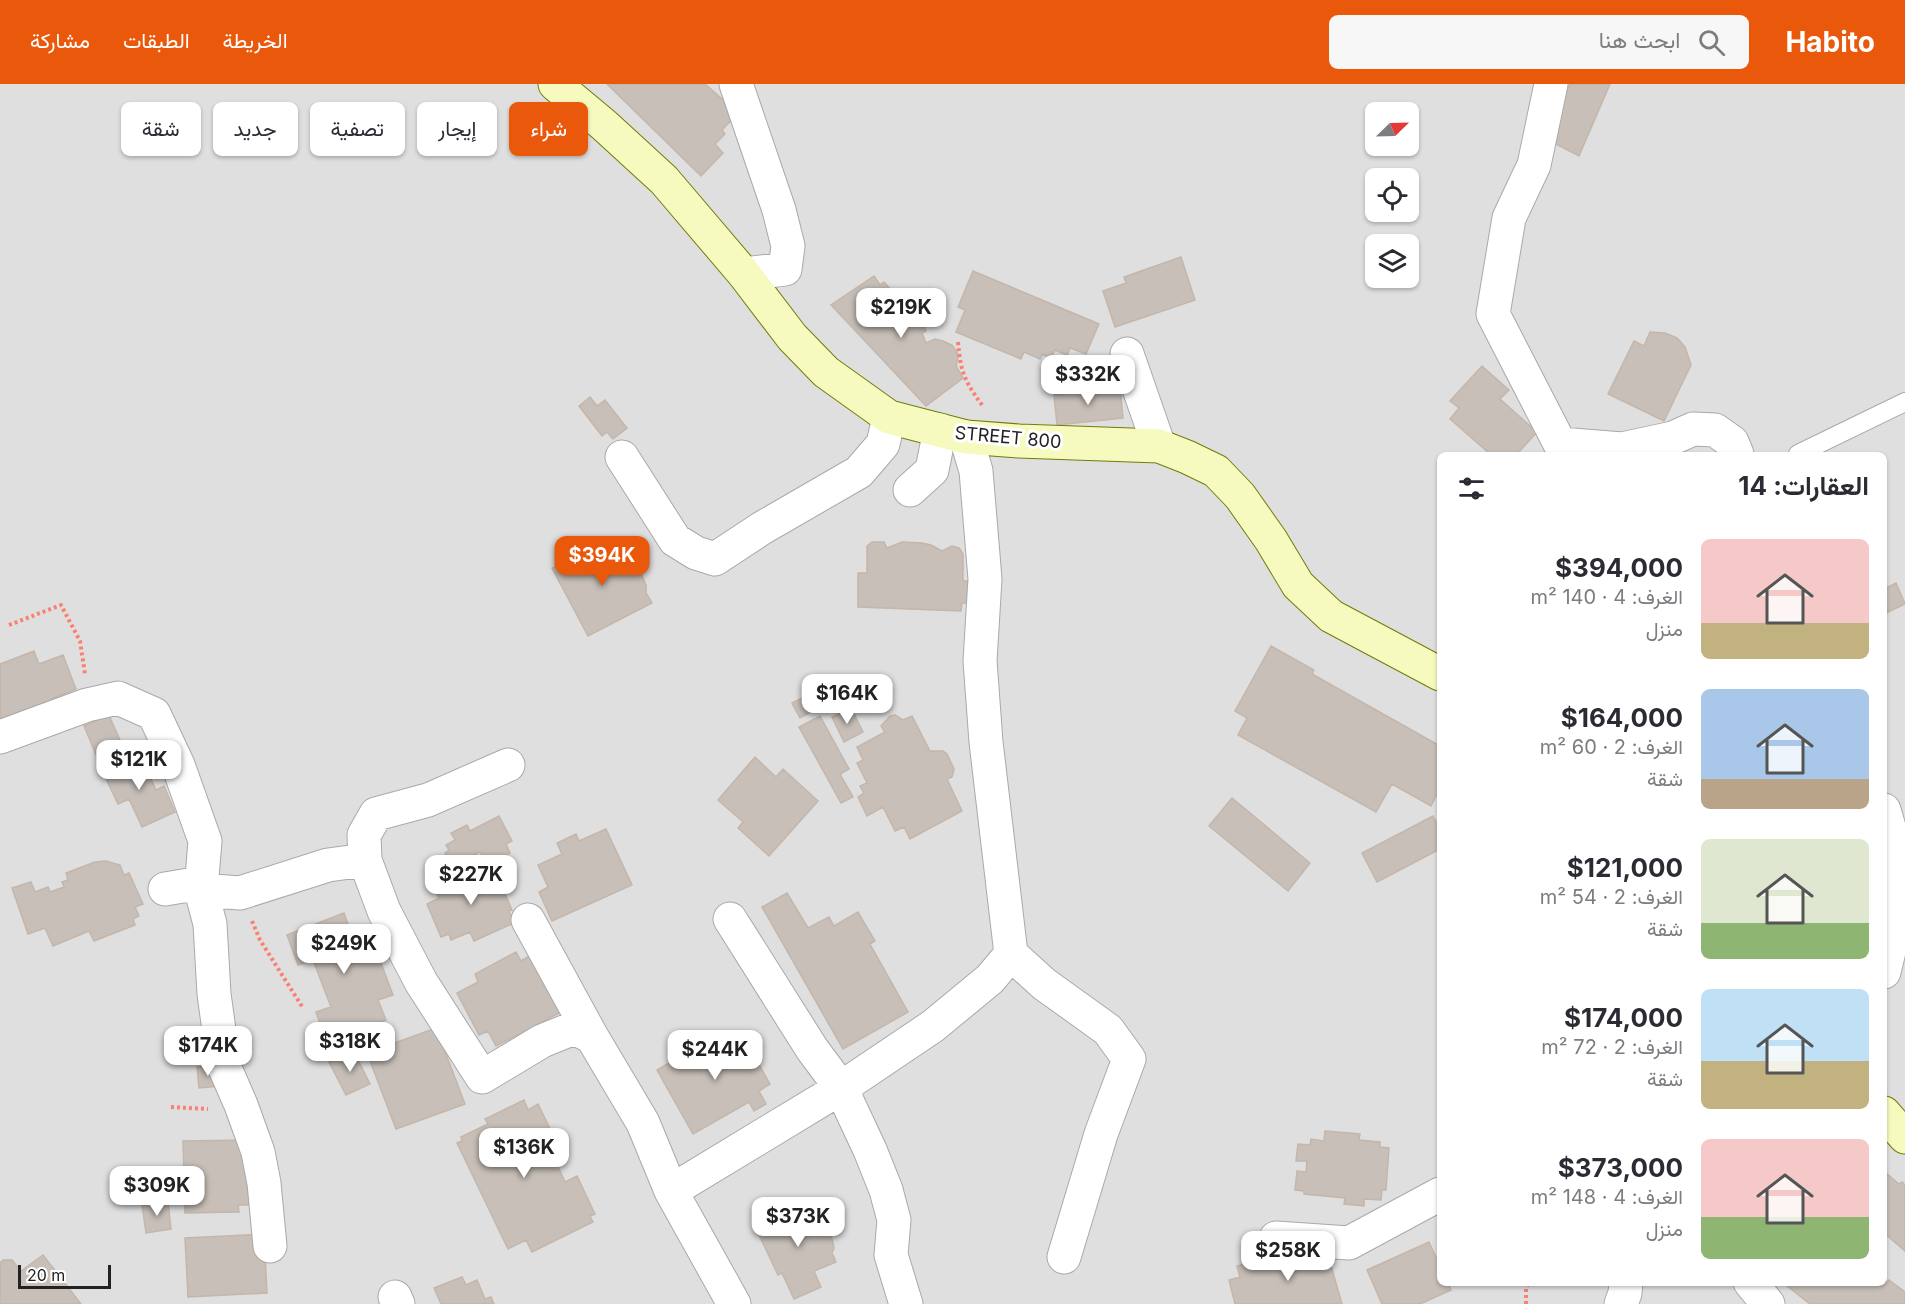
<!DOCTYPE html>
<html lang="ar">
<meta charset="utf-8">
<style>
body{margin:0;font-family:Inter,Vazirmatn,sans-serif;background:#f7f7f7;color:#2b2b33;direction:rtl;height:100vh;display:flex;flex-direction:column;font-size:22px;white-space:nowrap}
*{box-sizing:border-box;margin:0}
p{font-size:20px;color:#7c7c81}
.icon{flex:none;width:33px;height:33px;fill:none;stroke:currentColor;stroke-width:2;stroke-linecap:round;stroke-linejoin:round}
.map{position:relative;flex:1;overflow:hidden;direction:ltr}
.sheet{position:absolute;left:1437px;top:368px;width:450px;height:834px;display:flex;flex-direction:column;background:#fff;border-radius:9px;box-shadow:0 2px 4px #0004;direction:rtl}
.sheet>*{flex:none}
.top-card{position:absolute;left:18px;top:18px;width:570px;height:54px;direction:rtl;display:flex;gap:12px}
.needle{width:39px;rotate:67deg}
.tools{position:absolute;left:1365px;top:18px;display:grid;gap:12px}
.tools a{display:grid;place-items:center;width:54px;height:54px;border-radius:9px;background:#fff;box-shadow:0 2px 4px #0004;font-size:30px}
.scale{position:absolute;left:18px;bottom:15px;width:93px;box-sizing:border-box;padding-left:6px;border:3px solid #222;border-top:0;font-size:16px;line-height:21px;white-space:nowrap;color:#222;-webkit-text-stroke:4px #fff;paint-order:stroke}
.price{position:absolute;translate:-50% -51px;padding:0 14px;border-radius:12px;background:#fff;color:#222;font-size:20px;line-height:39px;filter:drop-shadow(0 2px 3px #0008)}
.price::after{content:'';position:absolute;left:50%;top:36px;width:18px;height:14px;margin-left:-9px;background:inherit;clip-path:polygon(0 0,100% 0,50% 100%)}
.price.selected{background:#ea580c;color:#fff}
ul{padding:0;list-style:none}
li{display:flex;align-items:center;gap:18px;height:150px;padding:0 18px}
li span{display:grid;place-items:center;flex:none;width:168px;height:120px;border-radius:9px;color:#555}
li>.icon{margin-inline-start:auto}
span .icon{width:72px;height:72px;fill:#fffc;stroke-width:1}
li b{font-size:26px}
h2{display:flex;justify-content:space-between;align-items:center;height:72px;padding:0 18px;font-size:26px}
.tag{padding:0 21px;border-radius:9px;background:#fff;box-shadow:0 2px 4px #0004;font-size:21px;line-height:54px}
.tag.selected{background:#ea580c;color:#fff}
header{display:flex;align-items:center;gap:36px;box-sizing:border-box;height:84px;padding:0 30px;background:#ea580c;color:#fff}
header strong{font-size:28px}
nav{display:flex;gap:33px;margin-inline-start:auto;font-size:21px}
.search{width:420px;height:54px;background:#f7f7f7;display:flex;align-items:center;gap:15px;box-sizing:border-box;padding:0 21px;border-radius:9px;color:#7c7c81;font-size:22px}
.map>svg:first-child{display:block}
</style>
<header>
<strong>Habito</strong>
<div class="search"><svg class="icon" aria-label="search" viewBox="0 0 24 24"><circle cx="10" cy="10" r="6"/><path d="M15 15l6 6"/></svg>ابحث هنا</div>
<nav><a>الخريطة</a><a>الطبقات</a><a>مشاركة</a></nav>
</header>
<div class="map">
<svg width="1905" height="1220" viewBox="0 0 1905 1220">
<rect width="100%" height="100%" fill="#f2efe9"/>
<!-- residential -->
<path fill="#e0dfdf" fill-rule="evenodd" d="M0 0H1905V1220H0ZM1376 28H1408V62H1376ZM1376 94H1408V128H1376ZM1376 160H1408V194H1376ZM1440 370H1884V1198H1440Z"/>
<!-- building -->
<path fill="#c7bfb8" stroke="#c4b6ab" stroke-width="1.5" d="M607 0H705L738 29 722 46 725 50 715 60 723 69 701 92Z
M1570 0H1610L1579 72 1548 56Z
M1181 173 1195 216 1115 243 1103 207 1126 199 1124 193Z
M973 187 1099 240 1086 270 1070 264 1067 271 1055 266 1051 274 1042 270 1040 275 1024 268 1021 275 956 248 965 226 958 223Z
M874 192 880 201 884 198 893 208H902L915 217 922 230 920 234 926 247 922 249 926 259 935 255 943 257 952 261 957 268 958 274 956 282 963 294 926 322 831 221Z
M1650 248 1665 249 1677 254 1685 263 1691 281 1664 337 1608 310 1634 257 1644 262Z
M1482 282 1509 306 1500 315 1537 348 1517 370H1490L1450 335 1459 324 1450 317Z
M1120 304 1123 334 1057 341 1054 311Z
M590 313 597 322 605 316 627 344 613 355 607 348 602 352 579 322Z
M611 457 623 473 630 476 640 487 646 501V509L652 519 588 552 552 484Z
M872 458H884L887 464 902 458 922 459 931 461 942 467 952 462 959 464 963 470V497H970L969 519H962L961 527 858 523V489H867V462Z
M1896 499 1905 520 1884 530V505Z
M1271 562 1314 586 1312 590 1440 662V704L1431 722 1392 700 1376 728 1238 651 1247 634 1235 627Z
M34 567 39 580 63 571 76 605 52 615 54 621 0 641V580Z
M812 609 820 623 800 634 792 619Z
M851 624 863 648 844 658 832 633Z
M109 631 123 663 97 673 84 642Z
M895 631 903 636 912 632 930 667H943L947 670 954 685 952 693 947 695 962 727 910 755 904 743 895 747 883 723 867 732 858 713 864 709 860 702 867 699 857 679 863 676 857 663 885 648 881 642 890 632Z
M820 632 849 685 840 690 853 713 841 719 799 643Z
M140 671 156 706 164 702 175 728 142 743 129 715 118 720 103 688Z
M755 673 776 693 783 685 818 717 769 772 738 744 743 738 718 716Z
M1232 714 1310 779 1288 807 1209 742Z
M499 732 512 757 506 760 510 769 487 781 480 768 452 783 445 769 449 766 446 761 455 756 451 749 467 741 470 747Z
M1433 732 1440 745V765L1377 798 1362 769Z
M606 745 632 801 552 837 539 808 548 803 538 781 562 770 557 759 576 750 579 757Z
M106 777 120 781 124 791 129 789 143 820 135 823 139 832 133 835 135 841 94 857 89 847 53 862 45 844 28 850 12 804 31 798 35 808 48 803 50 808 64 803 62 798 68 796 66 789 95 778Z
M482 783 488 796 497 792 512 826 509 827 514 839 474 857 470 848 451 856 449 850 441 853 427 820 439 814 434 804Z
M787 809 808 844 829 833 834 842 858 828 875 857 870 860 908 928 843 965 762 823Z
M344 829 352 851 368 844 393 911 378 916 386 936 327 959 316 928 331 923 313 876 298 881 287 851Z
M516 868 521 877 531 871 561 928 496 962 488 947 479 951 457 909 478 898 475 890Z
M436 944 465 1020 396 1045 367 969Z
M724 947 731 959 743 953 770 1000 759 1007 766 1020 754 1027 749 1018 693 1050 657 986Z
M353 966 370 1000 346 1011 329 978Z
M218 981 220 1002 199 1004 197 983Z
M524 1016 528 1026 538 1020 558 1061 550 1065 565 1098 577 1092 595 1130 590 1132 593 1138 532 1168 526 1156 508 1165 457 1059 462 1057 461 1053 488 1040 485 1035Z
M1325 1047 1360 1050 1359 1056 1380 1058V1063L1389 1064 1386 1106H1382L1381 1116 1364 1115V1122L1344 1120 1345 1114 1304 1110V1107L1295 1106 1297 1087 1306 1088 1307 1077H1296L1298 1060 1310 1061 1311 1055 1324 1057Z
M247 1056 249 1121H238L239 1128 185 1129 183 1057Z
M1886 1089 1899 1100 1902 1098 1905 1101V1167L1884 1149V1091Z
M168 1118 171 1145 146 1149 142 1121Z
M803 1119 813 1132 827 1144 832 1155 834 1164 832 1169 836 1178 814 1187 821 1203 794 1215 782 1189 778 1191 759 1151 766 1148 762 1137Z
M264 1150 267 1209 188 1213 185 1154Z
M1429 1158 1440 1182V1198H1448L1451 1206 1420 1220H1382L1367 1186Z
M1326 1164 1342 1220H1235L1229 1196 1240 1193 1237 1182 1256 1176 1258 1182 1275 1177 1278 1186 1292 1182 1289 1174Z
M43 1171 81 1220H0V1179L3 1176H12L21 1187Z
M462 1193 466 1201 477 1196 485 1215 491 1213 494 1220H441L434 1204Z
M1889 1196 1905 1208V1220H1810L1782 1198H1878L1883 1203Z"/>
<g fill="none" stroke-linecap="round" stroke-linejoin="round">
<!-- service casing -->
<g stroke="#a9a9a9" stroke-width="20">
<path id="service" d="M1798 370 1905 318"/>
</g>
<!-- minor casing -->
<g stroke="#a9a9a9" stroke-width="35">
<path id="minor" d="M736 0 779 126 788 162 785 185 744 190
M1551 0 1534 81 1509 134 1493 230 1560 360 1622 365 1673 354 1693 345 1715 346 1732 358 1737 370
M1127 270 1159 362
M622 373 675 456 696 469 715 475 762 444 859 388 883 360 889 333
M910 406 932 386 940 346
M0 653 87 621 118 614 154 630 178 681 205 757 201 806 210 840 214 910 224 982 241 1021 258 1068 264 1099 270 1162
M508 681 428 716 376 730 364 751 365 776 384 827 421 898 482 993 542 957 574 944 592 953 643 1039 671 1107 841 1004 933 942 990 895 1011 870 986 658 980 577 985 495 976 387 966 353
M1884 726 1898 774 1895 842 1884 888
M165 805 189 801 201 806 240 809 328 781 365 776
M730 835 812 965 841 1004 870 1066 886 1106 894 1136 891 1171 906 1220
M528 836 592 953
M1011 870 1044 900 1108 946 1129 975 1101 1050 1064 1173
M671 1107 734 1220
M1276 1154 1349 1159 1440 1110
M1750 1198 1768 1220
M395 1213 398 1220
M1621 1220 1625 1209 1626 1198"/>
</g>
<!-- secondary casing -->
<g stroke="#707d05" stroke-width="35">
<path id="secondary" d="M555 0 604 41 664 96 744 190 792 253 826 288 889 333 966 353 1019 357 1159 362 1187 373 1216 387 1240 412 1271 456 1298 501 1331 532 1440 590
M1884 1029 1905 1053"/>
</g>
<!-- path -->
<path stroke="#fa8072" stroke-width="4" stroke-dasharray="3 3" stroke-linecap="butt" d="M958 258C961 289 964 296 982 321
M9 541 61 521 80 557 85 590
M252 837 260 856 303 924
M171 1023 208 1025
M1526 1220V1204L1529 1198"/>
<!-- service -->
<use href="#service" stroke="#fff" stroke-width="18"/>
<!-- minor -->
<use href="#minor" stroke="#fff" stroke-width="33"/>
<!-- secondary -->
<use href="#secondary" stroke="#f7fabf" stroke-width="33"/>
</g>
<g text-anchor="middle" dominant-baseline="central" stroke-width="6" stroke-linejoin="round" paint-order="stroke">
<!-- street labels -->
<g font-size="18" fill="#222" stroke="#fff">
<text transform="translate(1008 353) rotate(5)">STREET 800</text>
</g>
</g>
</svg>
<div class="tools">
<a><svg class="needle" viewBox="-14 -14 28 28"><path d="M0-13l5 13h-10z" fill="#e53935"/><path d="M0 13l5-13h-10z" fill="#7c7c81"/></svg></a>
<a><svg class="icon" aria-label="locate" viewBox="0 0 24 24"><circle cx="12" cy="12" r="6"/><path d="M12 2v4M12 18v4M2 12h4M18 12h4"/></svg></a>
<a><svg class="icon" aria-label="layers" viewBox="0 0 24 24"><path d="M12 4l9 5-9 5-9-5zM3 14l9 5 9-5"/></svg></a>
</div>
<div class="scale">20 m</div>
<b class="price" style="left:901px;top:255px">$219K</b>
<b class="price" style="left:1088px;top:322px">$332K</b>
<b class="price selected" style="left:602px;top:503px">$394K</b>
<b class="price" style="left:847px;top:641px">$164K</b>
<b class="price" style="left:139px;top:707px">$121K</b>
<b class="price" style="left:471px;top:822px">$227K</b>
<b class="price" style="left:344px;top:891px">$249K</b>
<b class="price" style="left:350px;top:989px">$318K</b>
<b class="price" style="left:208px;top:993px">$174K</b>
<b class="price" style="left:715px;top:997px">$244K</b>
<b class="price" style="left:524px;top:1095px">$136K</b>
<b class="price" style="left:157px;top:1133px">$309K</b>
<b class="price" style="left:798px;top:1164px">$373K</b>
<b class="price" style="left:1288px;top:1198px">$258K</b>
<div class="top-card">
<a class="tag selected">شراء</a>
<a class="tag">إيجار</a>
<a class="tag">تصفية</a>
<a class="tag">جديد</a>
<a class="tag">شقة</a>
</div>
<section class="sheet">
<h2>العقارات: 14<svg class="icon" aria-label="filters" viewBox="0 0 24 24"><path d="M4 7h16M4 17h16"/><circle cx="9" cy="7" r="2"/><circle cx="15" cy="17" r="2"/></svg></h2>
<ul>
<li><span style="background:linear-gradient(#f6c9c9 70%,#c2b280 0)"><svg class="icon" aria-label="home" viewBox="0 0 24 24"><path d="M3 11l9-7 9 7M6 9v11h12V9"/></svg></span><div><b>$394,000</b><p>الغرف: 4 · 140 m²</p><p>منزل</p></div></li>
<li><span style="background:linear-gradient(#a9c7e8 75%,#b9a48a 0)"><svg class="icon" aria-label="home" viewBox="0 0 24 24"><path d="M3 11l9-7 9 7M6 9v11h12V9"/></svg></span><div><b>$164,000</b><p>الغرف: 2 · 60 m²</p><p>شقة</p></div></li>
<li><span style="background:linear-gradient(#dfe7d0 70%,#8fb573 0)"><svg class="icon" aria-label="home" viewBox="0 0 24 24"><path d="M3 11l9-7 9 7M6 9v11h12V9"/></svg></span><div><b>$121,000</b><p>الغرف: 2 · 54 m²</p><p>شقة</p></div></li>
<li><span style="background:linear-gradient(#bfe0f5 60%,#c2b280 0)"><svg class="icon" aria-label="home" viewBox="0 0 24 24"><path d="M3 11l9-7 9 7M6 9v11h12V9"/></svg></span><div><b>$174,000</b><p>الغرف: 2 · 72 m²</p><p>شقة</p></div></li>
<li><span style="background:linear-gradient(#f6c9c9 65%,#8fb573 0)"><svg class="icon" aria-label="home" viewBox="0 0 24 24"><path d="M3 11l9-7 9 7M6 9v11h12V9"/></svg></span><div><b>$373,000</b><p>الغرف: 4 · 148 m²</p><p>منزل</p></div></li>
</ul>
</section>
</div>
